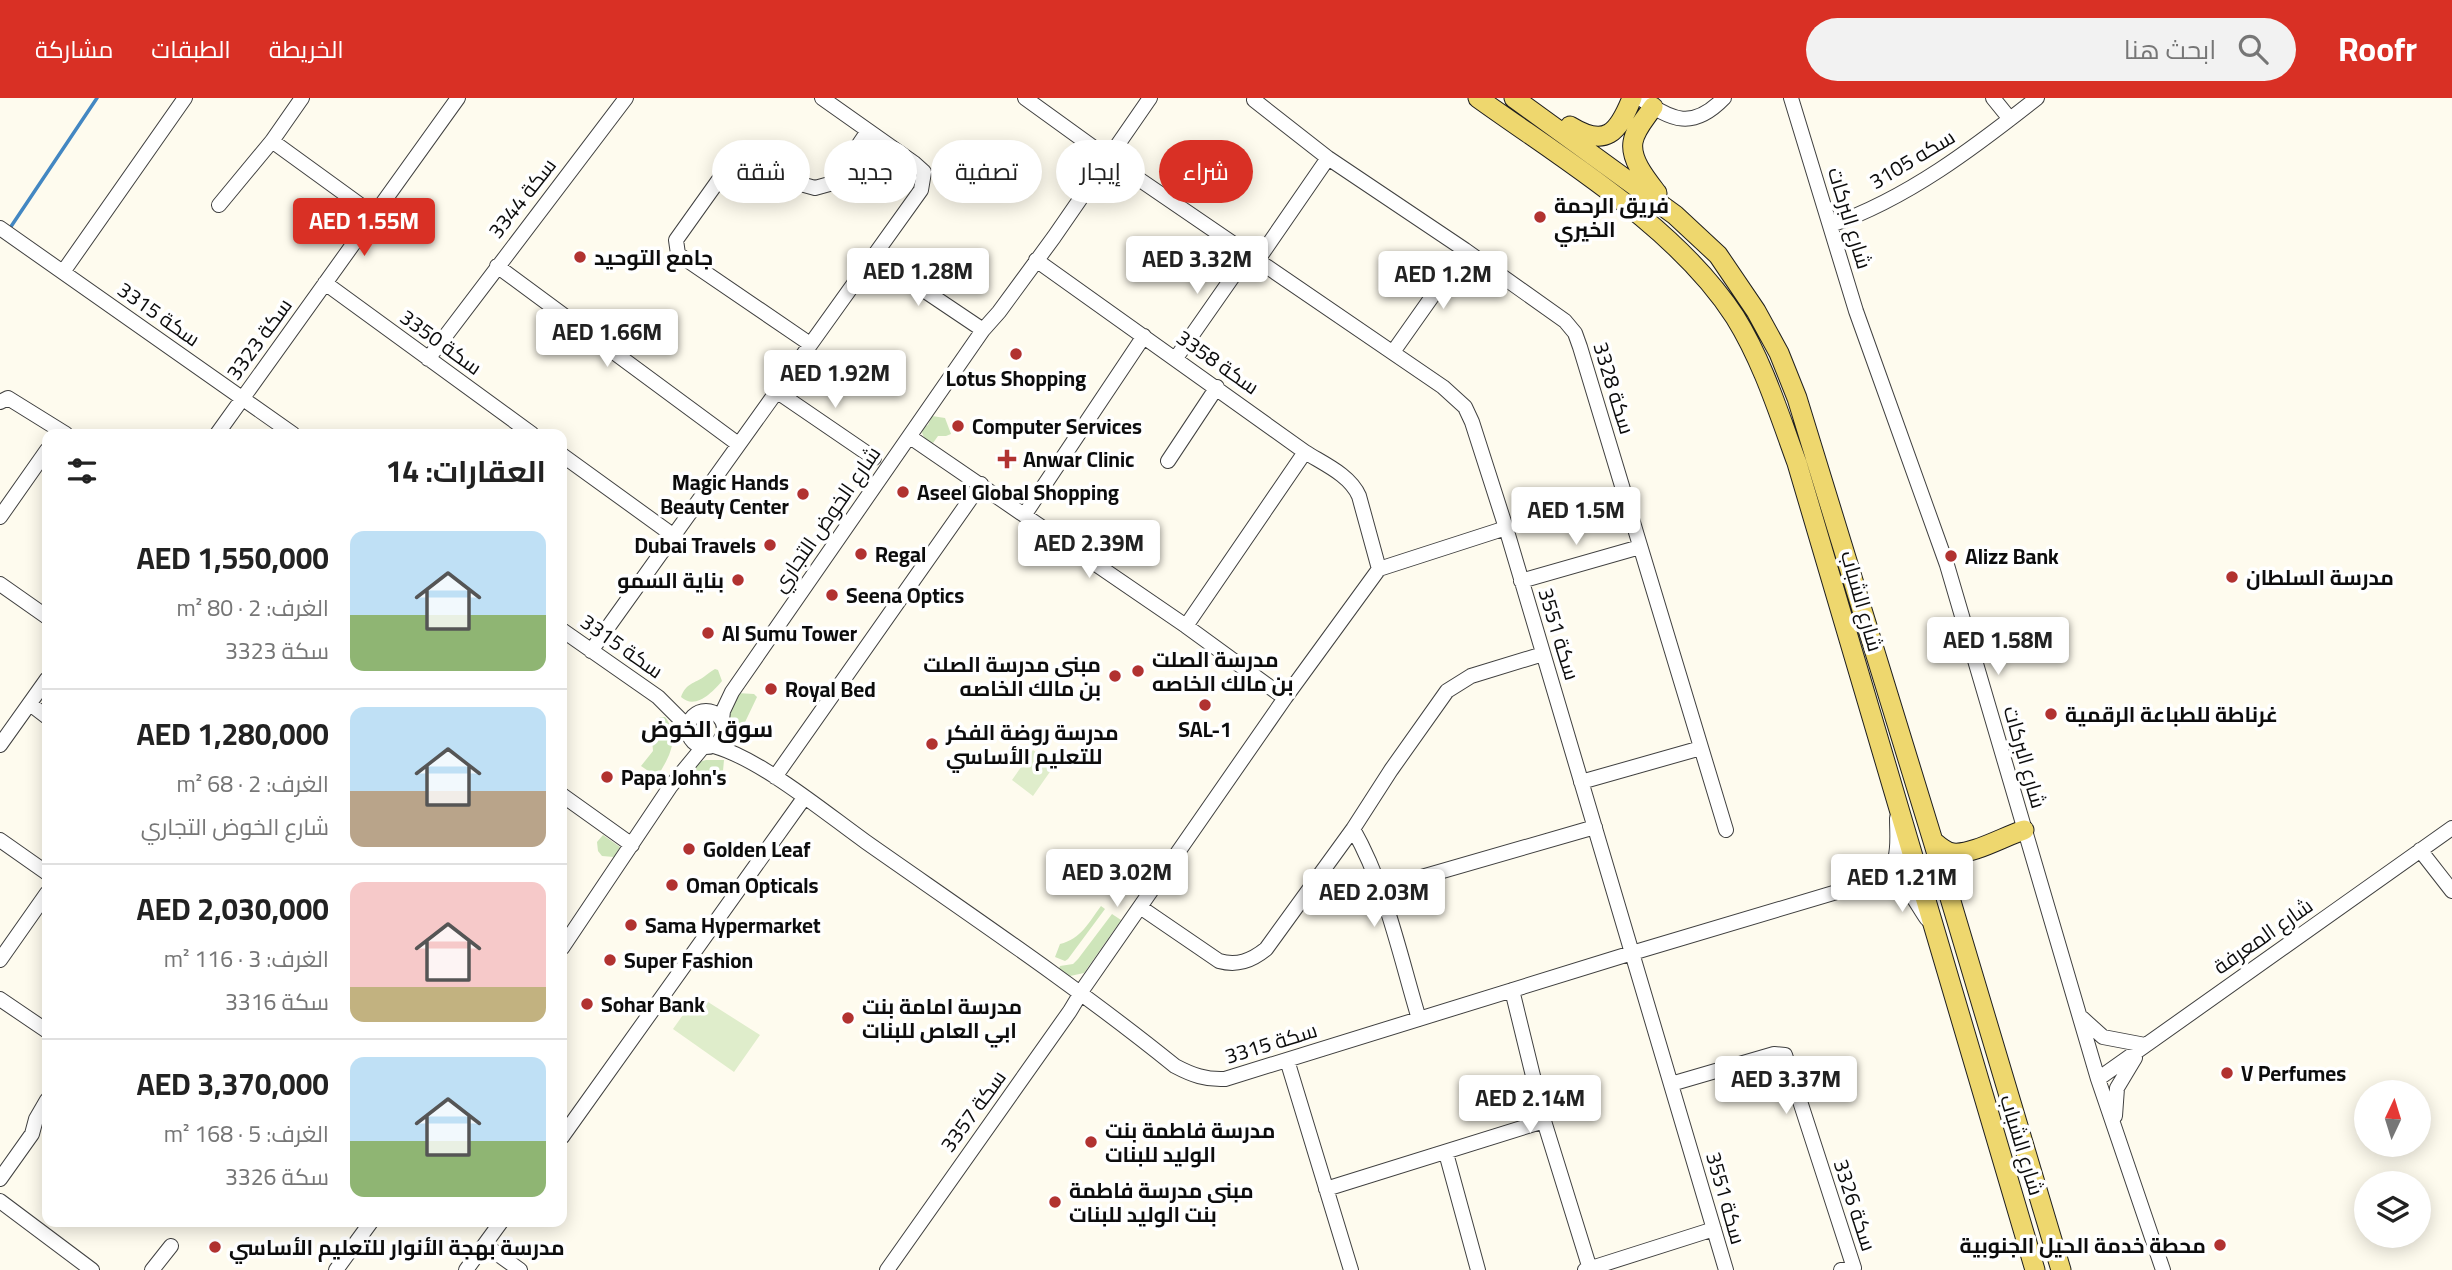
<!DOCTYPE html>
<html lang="ar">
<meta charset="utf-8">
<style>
body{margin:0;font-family:Georgia,Cairo,serif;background:#f2f2f2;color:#222;direction:rtl;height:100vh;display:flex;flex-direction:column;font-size:26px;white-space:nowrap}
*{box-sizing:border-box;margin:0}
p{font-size:23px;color:#767676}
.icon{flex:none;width:38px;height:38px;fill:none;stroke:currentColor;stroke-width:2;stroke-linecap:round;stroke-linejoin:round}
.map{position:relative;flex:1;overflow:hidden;direction:ltr}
.side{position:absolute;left:42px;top:331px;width:525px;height:798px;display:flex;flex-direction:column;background:#fff;border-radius:14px;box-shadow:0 4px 18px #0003;direction:rtl}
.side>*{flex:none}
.hud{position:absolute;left:588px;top:42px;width:665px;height:63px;direction:rtl;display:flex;gap:14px}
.needle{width:46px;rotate:4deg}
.buttons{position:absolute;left:2354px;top:982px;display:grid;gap:14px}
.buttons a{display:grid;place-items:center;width:77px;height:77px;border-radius:50%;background:#fff;box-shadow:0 4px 18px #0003;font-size:35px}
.price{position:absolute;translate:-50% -60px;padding:0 16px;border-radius:7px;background:#fff;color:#222;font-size:23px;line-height:46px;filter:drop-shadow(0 2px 4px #0008)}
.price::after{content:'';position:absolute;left:50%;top:42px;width:21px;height:16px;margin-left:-10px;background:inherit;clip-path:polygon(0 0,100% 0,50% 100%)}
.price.on{background:#d93025;color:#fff}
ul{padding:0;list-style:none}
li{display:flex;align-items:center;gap:21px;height:175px;padding:0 21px}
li+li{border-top:2px solid #e0e0e0}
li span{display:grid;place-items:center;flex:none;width:196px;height:140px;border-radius:14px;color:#555}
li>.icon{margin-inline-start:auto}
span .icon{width:84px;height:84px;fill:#fffc;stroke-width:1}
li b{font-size:30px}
h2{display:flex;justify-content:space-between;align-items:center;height:84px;padding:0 21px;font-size:30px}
.pill{padding:0 24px;border-radius:32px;background:#fff;box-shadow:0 4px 18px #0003;font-size:24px;line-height:63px}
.pill.on{background:#d93025;color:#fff}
header{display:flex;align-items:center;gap:42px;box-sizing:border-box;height:98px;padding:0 35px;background:#d93025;color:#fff}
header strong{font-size:33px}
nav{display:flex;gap:38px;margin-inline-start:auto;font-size:24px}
.search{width:490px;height:63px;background:#f2f2f2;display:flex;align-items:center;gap:18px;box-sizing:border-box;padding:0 24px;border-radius:38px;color:#767676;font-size:26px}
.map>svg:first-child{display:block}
</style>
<header>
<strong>Roofr</strong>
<div class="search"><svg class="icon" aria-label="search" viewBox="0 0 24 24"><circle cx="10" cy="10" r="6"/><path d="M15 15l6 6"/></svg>ابحث هنا</div>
<nav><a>الخريطة</a><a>الطبقات</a><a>مشاركة</a></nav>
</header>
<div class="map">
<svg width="2452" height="1172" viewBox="0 0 2452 1172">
<rect width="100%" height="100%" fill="#fefbee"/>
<!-- green -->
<path fill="#cee5ba" d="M932 318 945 320 951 336 946 338H938L933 345C926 342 921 338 922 330L928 327Z
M715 571 718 572 722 583C712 595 695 612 681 599 686 585 694 586 705 578 708 576 711 573 715 571Z
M737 595 754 596 757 599 737 641C724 629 731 610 737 595Z
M660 619H665C681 639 669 660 657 679L641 668 653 653 651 628Z
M706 662H724L723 673 705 681 702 678 697 681 687 675 699 664Z
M603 737 620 749 614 759 602 758 598 753 597 744Z
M1101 808 1105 811 1068 861 1065 863 1055 859 1060 846C1081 841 1089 824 1101 808Z
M1112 816 1121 822 1084 875 1070 878 1058 873 1060 868 1073 866 1078 861Z"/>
<!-- pitch -->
<path fill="#dfedcb" d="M1033 652 1054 668 1033 698 1012 682Z
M697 897 760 937 734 974 673 931Z"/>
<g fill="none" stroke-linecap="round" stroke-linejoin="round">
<!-- stream -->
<path stroke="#4387c2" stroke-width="3.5" d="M8 133 97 0"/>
<!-- minor casing -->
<g stroke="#404040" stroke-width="16">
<path id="minor" d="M1025 0 1108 60 1443 289 1465 309 1472 324 1506 430 1726 1172
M1640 0C1672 23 1693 32 1724 0
M1791 0 1856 213 1947 467 2098 981 2163 1172
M1993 0 2010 21
M1254 2 1328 60 1465 152 1565 223 1575 235 1580 249 1726 732
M272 43 374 117
M219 107 272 43 302 0
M1831 127C1907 101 1975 49 2037 0
M0 130 293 336
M873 158 983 232
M1036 162 1305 354C1324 366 1350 377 1359 398L1379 471
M1257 163 1328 60
M497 168 738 346
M63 174 185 0
M325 185 532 336
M810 246 678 156 676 142 728 69 742 59 765 62 797 85 815 90 833 85 868 33
M1393 254 1465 152
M1176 260 1248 157
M428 261 626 0
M776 293 874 360
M0 304 8 300 66 336
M217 336 458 0
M910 339 1186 528 1285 600
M562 357 674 438
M1168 363 1217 289
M1025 416 1144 238
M0 419 47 352
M1521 483 1640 449
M0 486 47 519
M1186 528 1305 354
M562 532 658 599 688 629
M591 553 921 92 924 74 914 65 822 0
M30 606 47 619
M688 631a18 18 0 1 1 36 0a18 18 0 1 1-36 0Z
M722 622 723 613 732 594 983 232 999 214 1054 139 1150 0
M0 647 47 581
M714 648C762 662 824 714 866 744 970 817 1076 888 1175 968 1192 977 1206 982 1225 981L1632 855 1877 782C1902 769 1897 745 1897 720
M775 679 981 386
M1581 684 1701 650
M562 697 632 747
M1353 731C1386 789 1400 858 1419 921
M0 742 47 775
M2420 752 2452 793
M1877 782C1908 781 1911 798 1927 821
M1380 791 1595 729
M1140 809 1219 863C1237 868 1251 863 1266 851L1353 731 1391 672 1447 593 1471 578 1543 556
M562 850 670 689 703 649
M0 862 47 795
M1512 892 1544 1023 1590 1171
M0 901 47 933
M2082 920 2103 939 2145 947
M1287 962 1351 1172
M2098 981 2452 730
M1671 986 1774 956 1785 957 1854 1170 1841 1172
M2115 1018 2117 990 2135 960
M562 1039 804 700
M1446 1055 1478 1172
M0 1081 32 1036 36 1021 47 1002
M1326 1091 1544 1023
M0 1103 92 1172
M485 1147 520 1172
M152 1172 171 1148
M336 1172 371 1124
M466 1172 501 1124
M887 1172 1070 913 1085 888 1285 600 1379 471 1506 430
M1585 1172 1714 1131"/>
</g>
<!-- major casing -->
<g stroke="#1e1e1e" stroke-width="21">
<path id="major" d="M1478 0C1564 62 1677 129 1735 219 1763 264 1779 316 1797 365L2035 1172
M1514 0 1675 117 1718 157 1756 213 1779 255 1797 300 1933 743 2061 1172
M1653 9C1646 20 1635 31 1633 44 1630 62 1647 82 1657 95
M1570 28C1606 50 1618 35 1632 0
M1933 743C1939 748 1945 754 1953 755 1972 757 2005 738 2024 732"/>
</g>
<!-- minor -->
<use href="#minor" stroke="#fff" stroke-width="14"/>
<!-- major -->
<use href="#major" stroke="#eed76e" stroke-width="19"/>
</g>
<!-- markers -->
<g fill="#b13230" stroke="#fff" stroke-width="2.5">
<circle cx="1540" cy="119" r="7"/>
<circle cx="580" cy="159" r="7"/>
<circle cx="1016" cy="256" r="7"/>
<circle cx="958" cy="328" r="7"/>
<path d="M1003.5 350.5h7v7h7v7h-7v7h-7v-7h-7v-7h7z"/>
<circle cx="903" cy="394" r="7"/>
<circle cx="803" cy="396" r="7"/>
<circle cx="770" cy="447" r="7"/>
<circle cx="861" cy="456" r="7"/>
<circle cx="1951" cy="458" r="7"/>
<circle cx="2232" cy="479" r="7"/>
<circle cx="738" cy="482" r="7"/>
<circle cx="832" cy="497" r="7"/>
<circle cx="708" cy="535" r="7"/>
<circle cx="1138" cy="573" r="7"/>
<circle cx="1115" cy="578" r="7"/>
<circle cx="771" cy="591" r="7"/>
<circle cx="1205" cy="607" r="7"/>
<circle cx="2051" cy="616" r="7"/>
<circle cx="932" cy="646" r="7"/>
<circle cx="607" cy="679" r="7"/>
<circle cx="689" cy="751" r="7"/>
<circle cx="672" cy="787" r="7"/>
<circle cx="631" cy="827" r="7"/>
<circle cx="610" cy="862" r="7"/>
<circle cx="587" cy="906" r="7"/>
<circle cx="848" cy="920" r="7"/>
<circle cx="2227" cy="975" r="7"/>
<circle cx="1091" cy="1044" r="7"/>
<circle cx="1055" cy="1104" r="7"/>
<circle cx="2220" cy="1147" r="7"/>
<circle cx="215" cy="1149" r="7"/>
</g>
<g text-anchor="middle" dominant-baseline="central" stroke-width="7" stroke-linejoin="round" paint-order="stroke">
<!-- street labels -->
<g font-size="21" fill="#0d0d0d" stroke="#fff">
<text transform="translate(1912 61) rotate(-31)">سكه 3105</text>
<text transform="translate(522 100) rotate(-52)">سكة 3344</text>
<text transform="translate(1850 120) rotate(73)">شارع البركات</text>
<text transform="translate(159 216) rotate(35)">سكة 3315</text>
<text transform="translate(259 241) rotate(-54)">سكة 3323</text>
<text transform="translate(441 244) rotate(36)">سكة 3350</text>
<text transform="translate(1218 264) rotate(35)">سكة 3358</text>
<text transform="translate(1614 290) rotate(73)">سكة 3328</text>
<text transform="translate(826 421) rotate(-55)">شارع الخوض التجاري</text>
<text transform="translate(1862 503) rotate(74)">شارع الشباب</text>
<text transform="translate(1559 536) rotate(73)">سكة 3551</text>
<text transform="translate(622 548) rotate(35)">سكة 3315</text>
<text transform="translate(2025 659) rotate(74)">شارع البركات</text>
<text transform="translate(2263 838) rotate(-35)">شارع المعرفة</text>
<text transform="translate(1271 945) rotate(-17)">سكة 3315</text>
<text transform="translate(973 1013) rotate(-54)">سكة 3357</text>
<text transform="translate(2022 1047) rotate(73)">شارع الشباب</text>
<text transform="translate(1726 1100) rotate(74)">سكة 3551</text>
<text transform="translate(1855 1107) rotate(72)">سكة 3326</text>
</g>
<!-- poi labels -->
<g font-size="21" font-weight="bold" fill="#0d0d0d" stroke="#fff" text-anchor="start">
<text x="1554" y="107">فريق الرحمة<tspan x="1554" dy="24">الخيري</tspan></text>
<text x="594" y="159">جامع التوحيد</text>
<text x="1016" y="280" text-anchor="middle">Lotus Shopping</text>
<text x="972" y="328">Computer Services</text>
<text x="1023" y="361">Anwar Clinic</text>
<text x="789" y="384" text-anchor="end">Magic Hands<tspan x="789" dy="24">Beauty Center</tspan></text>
<text x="917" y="394">Aseel Global Shopping</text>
<text x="756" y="447" text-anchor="end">Dubai Travels</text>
<text x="875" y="456">Regal</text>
<text x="1965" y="458">Alizz Bank</text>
<text x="2246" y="479">مدرسة السلطان</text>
<text x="724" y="482" text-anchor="end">بناية السمو</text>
<text x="846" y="497">Seena Optics</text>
<text x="722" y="535">Al Sumu Tower</text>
<text x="1152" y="561">مدرسة الصلت<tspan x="1152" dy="24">بن مالك الخاصه</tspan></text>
<text x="1101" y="566" text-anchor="end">مبنى مدرسة الصلت<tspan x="1101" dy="24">بن مالك الخاصه</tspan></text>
<text x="785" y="591">Royal Bed</text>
<text x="2065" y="616">غرناطة للطباعة الرقمية</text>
<text x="1205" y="631" text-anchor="middle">SAL-1</text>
<text x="946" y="634">مدرسة روضة الفكر<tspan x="946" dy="24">للتعليم الأساسي</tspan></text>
<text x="621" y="679">Papa John's</text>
<text x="703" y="751">Golden Leaf</text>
<text x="686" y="787">Oman Opticals</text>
<text x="645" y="827">Sama Hypermarket</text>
<text x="624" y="862">Super Fashion</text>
<text x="601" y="906">Sohar Bank</text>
<text x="862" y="908">مدرسة امامة بنت<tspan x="862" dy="24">ابي العاص للبنات</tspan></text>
<text x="2241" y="975">V Perfumes</text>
<text x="1105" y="1032">مدرسة فاطمة بنت<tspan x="1105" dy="24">الوليد للبنات</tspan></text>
<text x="1069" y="1092">مبنى مدرسة فاطمة<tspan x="1069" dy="24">بنت الوليد للبنات</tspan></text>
<text x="2206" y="1147" text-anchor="end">محطة خدمة الحيل الجنوبية</text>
<text x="229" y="1149">مدرسة بهجة الأنوار للتعليم الأساسي</text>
</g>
<!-- neighbourhood labels -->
<g font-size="23" font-weight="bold" fill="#0d0d0d" stroke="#fff">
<text x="707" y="630">سوق الخوض</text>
</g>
</g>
</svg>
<div class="buttons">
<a><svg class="needle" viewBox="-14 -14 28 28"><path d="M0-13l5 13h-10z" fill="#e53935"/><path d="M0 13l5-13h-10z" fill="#767676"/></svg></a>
<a><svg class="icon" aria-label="layers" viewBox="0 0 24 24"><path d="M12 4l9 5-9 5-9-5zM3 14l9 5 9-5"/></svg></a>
</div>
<b class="price on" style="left:364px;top:160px">AED 1.55M</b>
<b class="price" style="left:1197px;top:198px">AED 3.32M</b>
<b class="price" style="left:918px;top:210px">AED 1.28M</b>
<b class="price" style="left:1443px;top:213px">AED 1.2M</b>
<b class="price" style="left:607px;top:271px">AED 1.66M</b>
<b class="price" style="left:835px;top:312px">AED 1.92M</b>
<b class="price" style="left:1576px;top:449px">AED 1.5M</b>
<b class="price" style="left:1089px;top:482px">AED 2.39M</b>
<b class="price" style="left:1998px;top:579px">AED 1.58M</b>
<b class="price" style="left:1117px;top:811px">AED 3.02M</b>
<b class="price" style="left:1902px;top:816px">AED 1.21M</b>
<b class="price" style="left:1374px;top:831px">AED 2.03M</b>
<b class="price" style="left:1786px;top:1018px">AED 3.37M</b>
<b class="price" style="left:1530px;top:1037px">AED 2.14M</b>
<div class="hud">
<a class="pill on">شراء</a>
<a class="pill">إيجار</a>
<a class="pill">تصفية</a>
<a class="pill">جديد</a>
<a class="pill">شقة</a>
</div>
<section class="side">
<h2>العقارات: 14<svg class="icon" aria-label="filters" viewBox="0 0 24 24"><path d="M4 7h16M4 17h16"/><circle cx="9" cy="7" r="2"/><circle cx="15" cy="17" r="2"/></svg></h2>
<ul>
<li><span style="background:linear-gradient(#bfe0f5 60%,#8fb573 0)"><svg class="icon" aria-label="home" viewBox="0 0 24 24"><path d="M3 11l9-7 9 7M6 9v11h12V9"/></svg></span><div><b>AED 1,550,000</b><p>الغرف: 2 · 80 m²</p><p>سكة 3323</p></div></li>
<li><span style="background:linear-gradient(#bfe0f5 60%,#b9a48a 0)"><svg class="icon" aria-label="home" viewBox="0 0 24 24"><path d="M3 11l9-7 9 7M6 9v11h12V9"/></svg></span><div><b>AED 1,280,000</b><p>الغرف: 2 · 68 m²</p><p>شارع الخوض التجاري</p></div></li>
<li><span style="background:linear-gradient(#f6c9c9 75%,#c2b280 0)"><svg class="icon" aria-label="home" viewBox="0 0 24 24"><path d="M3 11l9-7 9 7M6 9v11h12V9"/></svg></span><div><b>AED 2,030,000</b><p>الغرف: 3 · 116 m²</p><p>سكة 3316</p></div></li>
<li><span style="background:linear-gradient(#bfe0f5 60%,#8fb573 0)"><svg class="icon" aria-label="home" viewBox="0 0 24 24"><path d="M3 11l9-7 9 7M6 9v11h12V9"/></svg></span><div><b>AED 3,370,000</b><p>الغرف: 5 · 168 m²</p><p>سكة 3326</p></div></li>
</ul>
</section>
</div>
